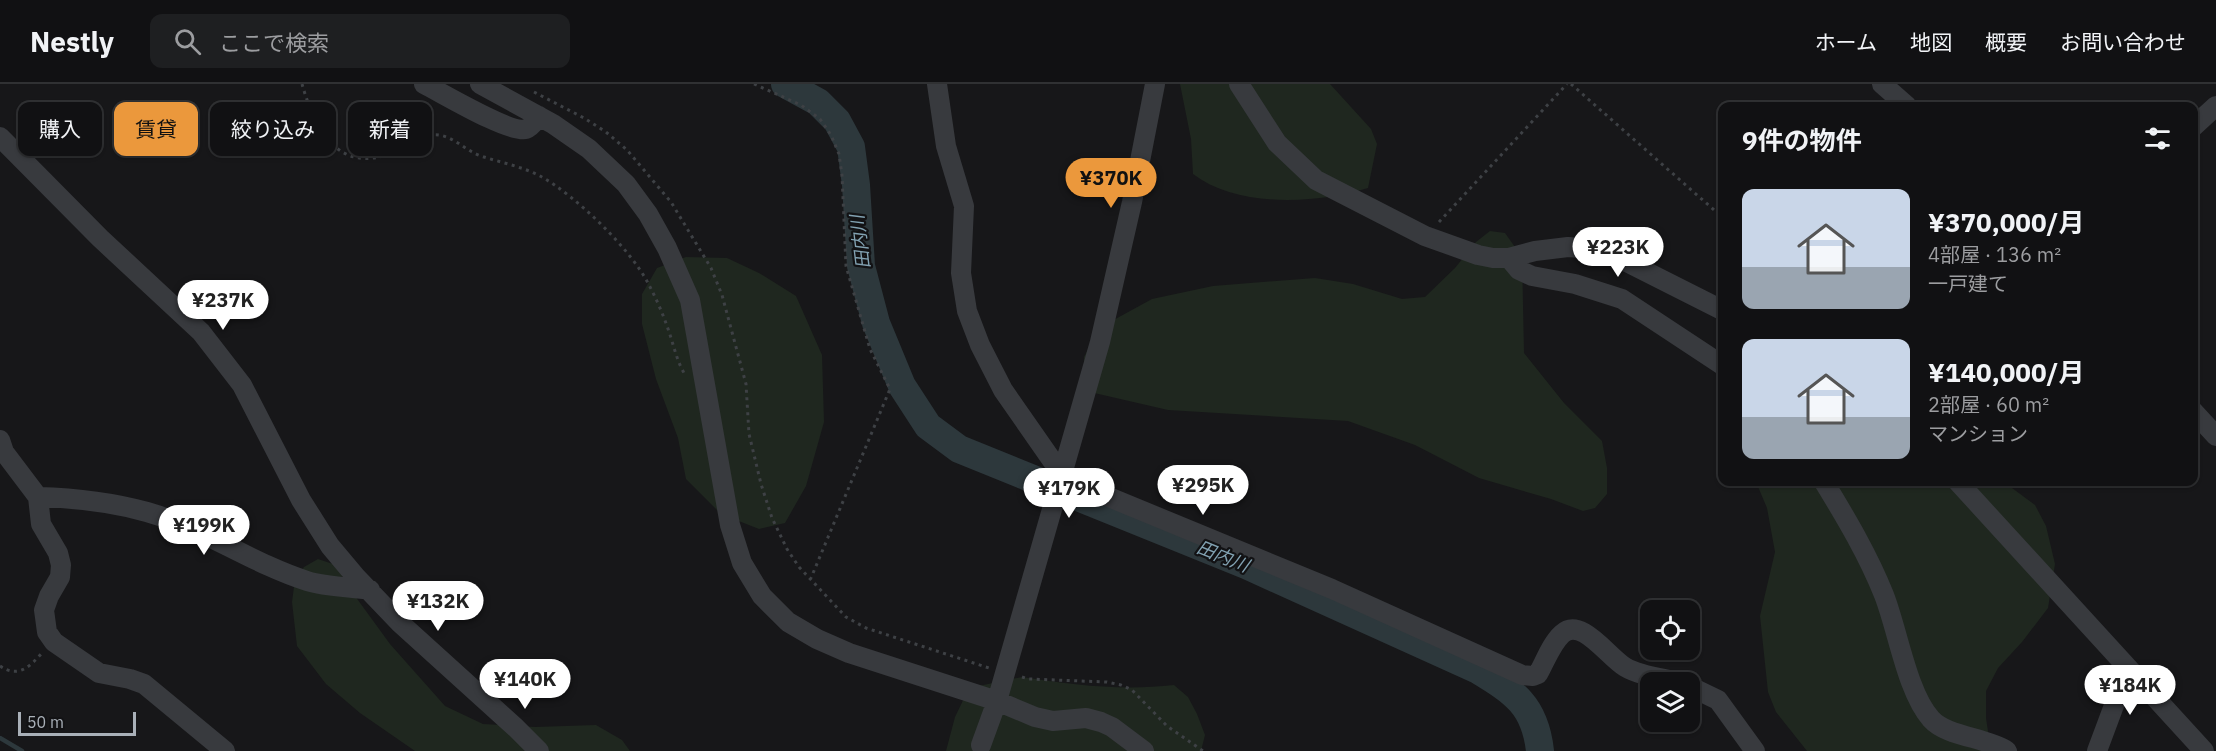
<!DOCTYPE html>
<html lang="ja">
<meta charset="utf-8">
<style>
body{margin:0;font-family:"IBM Plex Sans","Noto Sans JP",sans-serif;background:#1e1f21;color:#f1f3f6;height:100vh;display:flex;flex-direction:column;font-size:22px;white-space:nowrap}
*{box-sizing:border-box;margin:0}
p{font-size:20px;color:#9c9da0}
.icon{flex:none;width:33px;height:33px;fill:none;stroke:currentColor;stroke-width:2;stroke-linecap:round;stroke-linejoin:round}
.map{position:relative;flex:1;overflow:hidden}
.details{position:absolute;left:1718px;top:18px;width:480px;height:384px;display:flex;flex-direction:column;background:#111113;border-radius:12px;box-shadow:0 2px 4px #0004,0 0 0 2px #303133}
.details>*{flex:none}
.hud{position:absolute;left:18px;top:18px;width:570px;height:54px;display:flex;gap:12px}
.fabs{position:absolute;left:1640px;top:516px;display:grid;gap:12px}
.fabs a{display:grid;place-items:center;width:60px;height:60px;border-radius:12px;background:#111113;box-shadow:0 2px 4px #0004,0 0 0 2px #303133;font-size:30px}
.scale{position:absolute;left:18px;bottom:15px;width:118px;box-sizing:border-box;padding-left:6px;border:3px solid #a9b0b8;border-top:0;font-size:16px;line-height:21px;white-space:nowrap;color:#a9b0b8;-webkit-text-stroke:4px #121214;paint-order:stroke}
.price{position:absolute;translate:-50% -51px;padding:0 14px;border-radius:21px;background:#fff;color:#222;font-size:20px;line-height:39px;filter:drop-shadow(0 2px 3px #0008)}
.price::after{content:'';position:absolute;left:50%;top:36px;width:18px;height:14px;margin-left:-9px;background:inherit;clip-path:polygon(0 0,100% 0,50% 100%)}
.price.selected{background:#eb983c;color:#111}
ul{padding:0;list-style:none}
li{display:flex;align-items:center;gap:18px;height:150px;padding:0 24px}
li span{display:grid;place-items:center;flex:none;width:168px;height:120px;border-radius:12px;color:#555}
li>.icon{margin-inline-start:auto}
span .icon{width:72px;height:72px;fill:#fffc;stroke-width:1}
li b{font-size:26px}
h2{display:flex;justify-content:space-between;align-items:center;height:72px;padding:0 24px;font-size:26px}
.pill{padding:0 21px;border-radius:12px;background:#111113;box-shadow:0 2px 4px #0004,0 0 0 2px #303133;font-size:21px;line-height:54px}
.pill.selected{background:#eb983c;color:#111}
header{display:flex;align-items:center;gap:36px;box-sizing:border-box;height:84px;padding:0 30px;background:#111113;border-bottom:2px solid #303133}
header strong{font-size:28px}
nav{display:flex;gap:33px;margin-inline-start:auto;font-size:21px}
.search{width:420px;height:54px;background:#1e1f21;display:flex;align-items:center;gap:15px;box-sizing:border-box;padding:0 21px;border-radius:12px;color:#9c9da0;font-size:22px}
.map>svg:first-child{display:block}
</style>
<header>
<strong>Nestly</strong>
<div class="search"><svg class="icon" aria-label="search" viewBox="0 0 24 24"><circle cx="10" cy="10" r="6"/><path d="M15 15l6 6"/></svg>ここで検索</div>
<nav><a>ホーム</a><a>地図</a><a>概要</a><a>お問い合わせ</a></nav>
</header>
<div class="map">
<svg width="2216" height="667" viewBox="0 0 2216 667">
<rect width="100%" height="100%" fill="#171719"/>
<!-- green -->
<path fill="#1f271f" d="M1180 0H1330L1371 45 1377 60 1368 104C1317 120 1237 124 1193 90L1191 55Z
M1490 147 1505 149 1522 173 1524 269 1564 319 1602 357 1607 384V410L1595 424 1583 427 1551 415 1479 394 1415 361 1348 337 1168 326 1090 308 1084 293V273L1099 244 1152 215 1213 202 1315 194 1353 200 1402 215 1425 213 1455 184 1476 158Z
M686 173 727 174 759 189 796 212 822 271 824 338 806 402 785 439 759 445 721 430 686 395 678 354 656 295 642 240V210L657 184Z
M1756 398H1973L1977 401 2012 404 2035 421 2046 442 2055 480 2048 524 2022 558 1998 584 1986 607V634L1991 667H1807L1776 628 1768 608 1760 532 1775 468 1767 424Z
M318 475 336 481 347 501 390 560 445 622 483 640 535 643 596 641 622 656 630 667H415L360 629 326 600 297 562 292 518 295 495 304 483Z
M1022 593C1072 601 1123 607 1174 601L1188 613 1197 630 1205 651 1201 667H946L955 633 969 604Z"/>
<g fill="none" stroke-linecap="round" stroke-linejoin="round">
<!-- stream -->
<path stroke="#2d383c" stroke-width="4.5" d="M0 654 22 667"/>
<!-- river -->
<path stroke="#2d383c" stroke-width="28" d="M785 0 818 18 837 37 851 63 856 101 861 182 876 239 902 302 928 342 959 365 1246 481 1478 586C1514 608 1535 621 1540 667"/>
<!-- path -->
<path stroke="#3e4145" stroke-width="3" stroke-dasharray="3 4.5" stroke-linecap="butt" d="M302 0C312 35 332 84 379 73 396 69 414 58 431 51 451 48 465 68 484 73 503 79 523 83 540 92 575 111 631 165 649 201 656 214 662 228 667 242 673 258 676 275 684 289
M754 0 801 21 820 35 831 51 839 70 842 91 846 182 870 265 890 305 811 494
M1571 0 1722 133
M534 8 584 34 606 48 627 66 671 118 711 184 722 211 746 300 749 350 761 400 772 434 787 465 799 483 846 533 866 544 989 584
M1439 138 1567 0
M0 582C19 595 30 582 43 568
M1022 593 1029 595 1107 598 1121 601 1132 606 1167 642 1203 667"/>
<!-- minor -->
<path stroke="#383a3e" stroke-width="20" d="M424 0C442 9 510 50 526 45 532 43 535 37 539 32
M480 0 553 40 589 65 626 100 648 130 667 164 690 216 730 441 742 479 762 512 788 538 817 555 849 569 997 617 1035 633 1053 637 1086 634 1101 638 1112 643 1144 667
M937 0 946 62 964 122 961 189 967 227 980 261 1003 306 1065 395 1332 505 1522 591 1533 592 1538 590C1545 578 1551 560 1562 550 1581 532 1608 573 1625 583 1640 592 1662 594 1679 598
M1239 0 1277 59 1316 96 1425 152 1478 171 1493 174H1509L1535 167 1568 163 1594 165 1615 172 1722 226
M1882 0 1907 22
M2193 43 2216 22
M0 53 100 154 201 248 242 301 301 416 330 462 356 493 400 539 516 644 539 667
M1509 174 1519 186 1532 192 1575 200 1622 215 1722 281
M2193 327 2216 352
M0 356 4 368 38 413 41 440 58 469 61 481 60 493 49 512 44 526 47 548 54 558 99 589 130 595 144 600 225 667
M1824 398C1846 434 1868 471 1884 511 1898 547 1907 608 1931 635 1947 653 1986 653 2007 667
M1958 398 2204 667
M38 413C75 414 111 418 147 428 203 444 251 479 307 497 326 503 350 503 370 506
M1689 602 1718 616 1755 667
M981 661 997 617 1100 258 1132 118 1155 0
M2097 667 2128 584"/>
</g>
<g text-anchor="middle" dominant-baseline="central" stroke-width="4.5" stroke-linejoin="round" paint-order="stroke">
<!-- water labels -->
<g font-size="18" font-style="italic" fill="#82a2b2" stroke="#121214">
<text transform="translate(860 158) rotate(-97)">田内川</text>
<text transform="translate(1223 472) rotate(22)">田内川</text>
</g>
</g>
</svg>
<div class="fabs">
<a><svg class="icon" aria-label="locate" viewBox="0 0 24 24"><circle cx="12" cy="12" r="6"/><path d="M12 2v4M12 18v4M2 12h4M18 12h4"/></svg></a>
<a><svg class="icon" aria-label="layers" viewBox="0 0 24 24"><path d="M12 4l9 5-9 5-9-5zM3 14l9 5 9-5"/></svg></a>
</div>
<div class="scale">50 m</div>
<b class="price selected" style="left:1111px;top:125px">¥370K</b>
<b class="price" style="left:1618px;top:194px">¥223K</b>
<b class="price" style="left:223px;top:247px">¥237K</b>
<b class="price" style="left:1203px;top:432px">¥295K</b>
<b class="price" style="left:1069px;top:435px">¥179K</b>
<b class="price" style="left:204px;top:472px">¥199K</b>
<b class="price" style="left:438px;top:548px">¥132K</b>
<b class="price" style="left:525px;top:626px">¥140K</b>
<b class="price" style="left:2130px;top:632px">¥184K</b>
<div class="hud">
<a class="pill">購入</a>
<a class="pill selected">賃貸</a>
<a class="pill">絞り込み</a>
<a class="pill">新着</a>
</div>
<section class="details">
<h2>9件の物件<svg class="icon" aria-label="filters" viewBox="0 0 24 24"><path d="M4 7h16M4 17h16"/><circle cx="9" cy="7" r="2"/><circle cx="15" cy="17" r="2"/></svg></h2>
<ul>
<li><span style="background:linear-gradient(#c9d6e8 65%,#9aa5b1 0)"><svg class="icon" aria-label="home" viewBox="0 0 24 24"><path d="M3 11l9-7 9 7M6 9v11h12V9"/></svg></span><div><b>¥370,000/月</b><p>4部屋 · 136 m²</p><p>一戸建て</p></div></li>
<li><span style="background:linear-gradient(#c9d6e8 65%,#9aa5b1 0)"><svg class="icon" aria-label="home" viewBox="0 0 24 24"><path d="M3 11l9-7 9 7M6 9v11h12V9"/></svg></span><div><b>¥140,000/月</b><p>2部屋 · 60 m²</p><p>マンション</p></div></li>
</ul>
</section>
</div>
